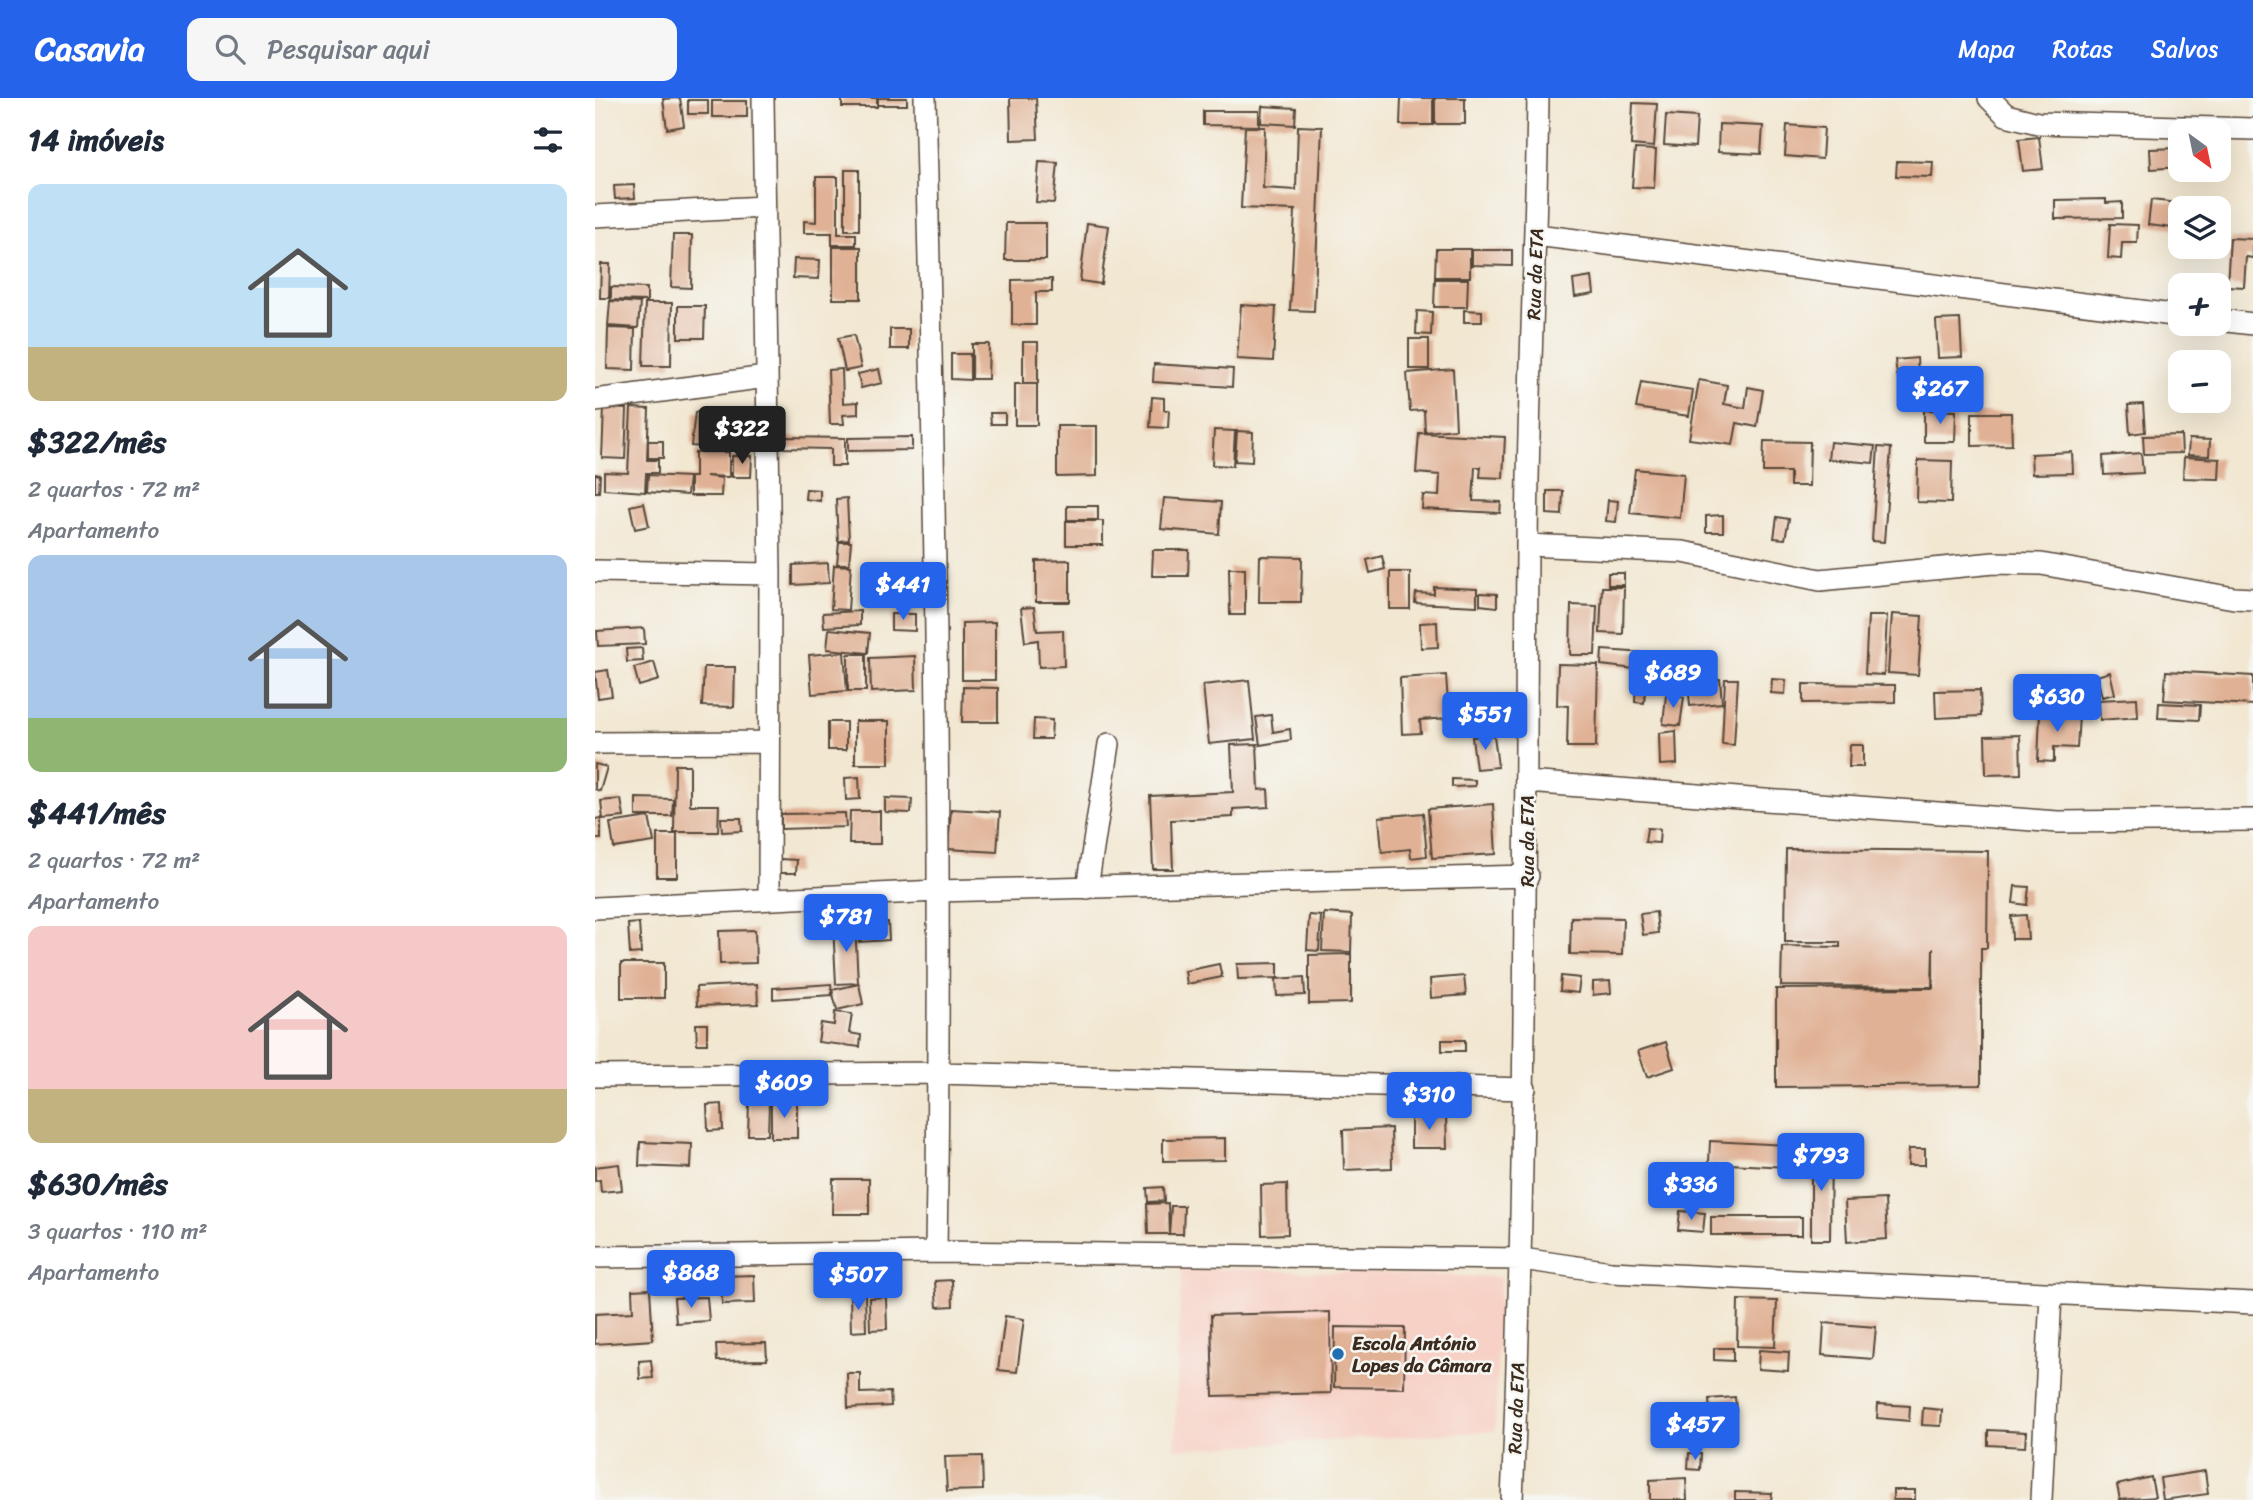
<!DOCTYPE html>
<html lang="pt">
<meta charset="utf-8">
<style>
body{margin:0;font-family:Sriracha,sans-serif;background:#f6f6f7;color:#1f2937;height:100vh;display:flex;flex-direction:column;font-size:26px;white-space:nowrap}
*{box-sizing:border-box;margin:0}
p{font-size:23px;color:#747a83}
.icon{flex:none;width:38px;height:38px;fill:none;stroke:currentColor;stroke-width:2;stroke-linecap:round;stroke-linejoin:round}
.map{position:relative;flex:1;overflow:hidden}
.drawer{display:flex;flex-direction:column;background:#fff;width:595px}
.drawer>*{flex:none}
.needle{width:46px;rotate:147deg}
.tools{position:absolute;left:1573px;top:21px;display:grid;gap:14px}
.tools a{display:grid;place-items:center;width:63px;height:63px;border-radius:14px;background:#fff;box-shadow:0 7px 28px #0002;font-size:35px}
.price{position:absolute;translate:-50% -60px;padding:0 16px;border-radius:7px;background:#2563eb;color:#fff;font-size:23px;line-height:46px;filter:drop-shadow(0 2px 4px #0008)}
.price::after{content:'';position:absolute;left:50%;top:42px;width:21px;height:16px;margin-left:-10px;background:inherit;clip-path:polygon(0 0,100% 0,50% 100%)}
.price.current{background:#222;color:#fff}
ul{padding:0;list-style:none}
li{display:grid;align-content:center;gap:14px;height:371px;padding:0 28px}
li span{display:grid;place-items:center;height:217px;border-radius:14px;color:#555}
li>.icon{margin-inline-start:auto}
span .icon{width:126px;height:126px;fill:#fffc;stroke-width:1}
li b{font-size:30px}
h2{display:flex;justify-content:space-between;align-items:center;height:84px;padding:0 28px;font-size:30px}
header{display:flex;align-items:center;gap:42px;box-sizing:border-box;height:98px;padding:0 35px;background:#2563eb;color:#fff}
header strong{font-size:33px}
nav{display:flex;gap:38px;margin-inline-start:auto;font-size:24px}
.search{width:490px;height:63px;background:#f6f6f7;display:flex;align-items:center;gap:18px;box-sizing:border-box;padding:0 24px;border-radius:14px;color:#747a83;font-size:26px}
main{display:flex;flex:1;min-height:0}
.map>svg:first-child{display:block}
</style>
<header>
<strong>Casavia</strong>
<div class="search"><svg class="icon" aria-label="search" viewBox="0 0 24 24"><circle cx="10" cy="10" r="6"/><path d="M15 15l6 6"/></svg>Pesquisar aqui</div>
<nav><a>Mapa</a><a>Rotas</a><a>Salvos</a></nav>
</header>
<main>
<section class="drawer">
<h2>14 imóveis<svg class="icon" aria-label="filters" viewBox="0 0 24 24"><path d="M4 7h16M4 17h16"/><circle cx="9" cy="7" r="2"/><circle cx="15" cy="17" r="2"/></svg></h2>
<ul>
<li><span style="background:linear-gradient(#bfe0f5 75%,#c2b280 0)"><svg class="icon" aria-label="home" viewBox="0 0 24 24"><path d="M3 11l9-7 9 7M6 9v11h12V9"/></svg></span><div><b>$322/mês</b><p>2 quartos · 72 m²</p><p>Apartamento</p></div></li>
<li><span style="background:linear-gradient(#a9c7e8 75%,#8fb573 0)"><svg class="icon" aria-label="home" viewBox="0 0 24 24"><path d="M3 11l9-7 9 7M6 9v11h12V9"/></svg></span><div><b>$441/mês</b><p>2 quartos · 72 m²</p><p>Apartamento</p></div></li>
<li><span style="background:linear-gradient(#f6c9c9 75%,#c2b280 0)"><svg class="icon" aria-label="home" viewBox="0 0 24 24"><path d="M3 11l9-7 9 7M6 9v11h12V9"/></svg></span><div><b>$630/mês</b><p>3 quartos · 110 m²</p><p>Apartamento</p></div></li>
</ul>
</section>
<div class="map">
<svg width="1658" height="1402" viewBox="0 0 1658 1402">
<rect width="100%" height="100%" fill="#f6f6f2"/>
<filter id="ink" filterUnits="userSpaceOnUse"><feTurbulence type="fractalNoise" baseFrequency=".0143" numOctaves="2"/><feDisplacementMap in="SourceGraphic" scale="14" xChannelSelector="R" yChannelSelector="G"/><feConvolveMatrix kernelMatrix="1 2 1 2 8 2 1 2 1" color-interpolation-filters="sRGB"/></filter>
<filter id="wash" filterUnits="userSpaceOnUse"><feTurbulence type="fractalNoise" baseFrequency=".00686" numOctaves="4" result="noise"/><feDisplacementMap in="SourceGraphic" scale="28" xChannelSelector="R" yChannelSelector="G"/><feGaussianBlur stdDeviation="1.57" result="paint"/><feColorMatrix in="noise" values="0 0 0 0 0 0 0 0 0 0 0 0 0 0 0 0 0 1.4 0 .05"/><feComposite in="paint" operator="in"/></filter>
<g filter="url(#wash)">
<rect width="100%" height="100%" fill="#f2e7d1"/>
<!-- built -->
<path fill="#f7d1c6" d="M586 1170 905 1179 900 1333 580 1351Z"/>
<g id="blocks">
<!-- building -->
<path fill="#e0b194" d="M85 0 89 28 72 31 68 1Z
M247 0H282V9H247Z
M283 0H312V7H283Z
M415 0H441L443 41 416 42Z
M806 0H838V27H805Z
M840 0H870V26H840Z
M93 2H113V16H93Z
M117 3H152V19H117Z
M1038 5 1062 6 1059 49 1036 47Z
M667 8 701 10 700 27 666 25Z
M608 13H664V28L608 27Z
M1071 17 1102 19 1100 49 1069 47Z
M1124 26 1168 28 1166 56 1123 54Z
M1192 27 1229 30 1227 61 1190 58Z
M703 28 727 29 719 213 695 212 700 112 646 110 650 29H670L668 90 701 92Z
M1444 39 1448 71 1428 73 1424 41Z
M1586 50V69L1556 71 1555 51Z
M1040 51 1061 52 1059 90 1037 89Z
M1302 63 1338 64 1337 79 1301 78Z
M444 64 463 65 459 105 441 104Z
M250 72H264V132H250Z
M221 79H243V136H261V147H237V135H209V123L221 124Z
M39 87 40 100 20 101 19 88Z
M1511 101V105L1527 104V120L1460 121V102Z
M1556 102 1592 106V110H1586V131L1553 127Z
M411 125H451V162H410Z
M492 125 514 128 506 186 485 183Z
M1515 126 1543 127 1542 145H1527L1526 161 1513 160Z
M78 137H97L96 190 76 189Z
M1635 140 1658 141V160L1651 159 1649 189 1632 188Z
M238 149H266V201H238Z
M841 151H875V179H840Z
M877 152H917V168L877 167Z
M199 161 225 162 224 181 198 180Z
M6 166H15L14 200H5Z
M997 179 999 196 980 199 978 182Z
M457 181V194H441V227H417V182Z
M840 181H873L872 209H839Z
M16 189 52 190V203L16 202Z
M15 203 45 205 43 230 13 228Z
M50 205H77L76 268H48Z
M646 207 681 209 678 263 642 261Z
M83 208H110L109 240H83Z
M869 212 887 213V224H869Z
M822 213 837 214 836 237 821 236Z
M1365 221 1367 259 1343 260 1341 222Z
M13 230 40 231 39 272 12 271Z
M295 231H314V251H295Z
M259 237 266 270 250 273 243 240Z
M814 241H834V271H814Z
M428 244H443V285H428Z
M377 246H394L393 281H377Z
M356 256H375V282L356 281Z
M1322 260 1323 275 1302 277 1300 262Z
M559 266 638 271 637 289 558 284Z
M247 271 248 305 263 304V316L248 317 249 326H235L233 272Z
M284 271 287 285 266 290 263 276Z
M858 271 861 331 830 334 829 312 815 313 812 275Z
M1104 282 1132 287 1129 306 1150 310 1153 289 1168 292 1162 329 1142 325 1138 347 1094 341Z
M1046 284 1098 292 1094 318 1041 310Z
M420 286H442V327H420Z
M557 299 569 300V312H574L573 330 555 329Z
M1548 306 1550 334 1535 336 1533 307Z
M9 310 32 311 30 361 7 360Z
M36 310 54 311 52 362H63V375H51L50 394 9 391V374L33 375Z
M1329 312 1361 313 1360 344H1329Z
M100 314 140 317 137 346 124 345 123 350 96 348Z
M395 315H410V326H396Z
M1377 315H1416L1417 347 1377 348Z
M462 328H502V378L462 379Z
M619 332 640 333 638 368 617 367Z
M642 333 658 334 657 364 640 363Z
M824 335 910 339 908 380 885 379 886 369H880L878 403 906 404 905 415 827 411 828 397 844 398 845 377 821 375Z
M1586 337 1587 355 1549 356 1548 338Z
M190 339 250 340V368H236V351L189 350Z
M317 339V352L253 353V340Z
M1594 341 1615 342 1614 358 1593 357Z
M53 343H68V360H53Z
M1169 343 1215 344 1214 388H1195V374H1168Z
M1235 344 1280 348 1278 365 1233 361Z
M1283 349 1296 350 1289 444 1277 443Z
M100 354H134V379L111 378 127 380 126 398H95V379H100Z
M1477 354 1478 375 1437 376 1436 356Z
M1546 355 1548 375 1509 377 1508 358Z
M137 358H157L156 379H137Z
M1589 359 1625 361 1624 381 1588 380Z
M1323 362 1357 363 1356 405 1322 404Z
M1040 371 1089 376 1085 420 1035 415Z
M0 376 5 377 4 394H0Z
M53 377 94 379 92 397 52 394Z
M211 391 225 392V403L210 401Z
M952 393H968L967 417 952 416Z
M252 400 254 442 243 443 241 401Z
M569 400 626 404 624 436 566 431Z
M1013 402 1023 403 1021 424 1011 423Z
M49 405 54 428 40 431 35 408Z
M472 408H503V422H472Z
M1128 417V434H1111V418Z
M1182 419 1194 421 1190 441 1179 440Z
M471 423H508V447H471Z
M244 444H256L254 466H242Z
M558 452H594L593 478H557Z
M665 458 707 459 706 504H664Z
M787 458 790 471 775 475 772 462Z
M475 462V504H441V463Z
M233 465 234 485 198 487V467Z
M239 467 256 468 253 512 236 511Z
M634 470H650V517H635Z
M795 474H815V511H795Z
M1013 475H1029V487H1013Z
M839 489 882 491V508L820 505 821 495 839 496Z
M1007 489H1029L1028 536 1005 535Z
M885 495 902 496V509L885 507Z
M976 507 1002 508 1000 557H975Z
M439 509 442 533 468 532 469 568 444 569 443 542 430 544 426 510Z
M265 513V527L229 529 228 515Z
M296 516H320V533L296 532Z
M1297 516 1327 518 1323 577 1293 575Z
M1273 518H1292L1289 577 1270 576Z
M400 524V582H367V525Z
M842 524 843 549 826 550 825 525Z
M49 530 50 546 3 548 2 533Z
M234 531 275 535 273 555 232 551Z
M47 550 48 563 32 564 31 551Z
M1007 552 1066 556 1065 574 1006 567Z
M249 554 252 593 217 596 214 557Z
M253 556H271V593H253Z
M320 558 321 592 276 594 275 560Z
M59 564 64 582 44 588 39 570Z
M963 566 1003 567 1001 649H972L973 608 962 607Z
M109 569H140L139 609 107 608Z
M13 572 17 598 3 600 0 574Z
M1571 573 1658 578V607L1569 602Z
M1515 574 1520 596 1507 599 1502 578Z
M851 577 854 620 825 622 826 635 807 636 805 580Z
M1125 581 1127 605 1095 608 1093 584Z
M1130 581H1143L1139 647 1127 646Z
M1177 581 1191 582 1190 596 1176 595Z
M654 582 660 641 614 646 608 587Z
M1041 582 1051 583 1049 605 1040 604Z
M1208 586 1300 587V604L1208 605Z
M368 589 403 590V624H367Z
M1385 592 1386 618 1341 620 1340 593Z
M1071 597 1089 599 1085 628 1068 626Z
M1542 600 1543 619 1505 622 1504 602Z
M1564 605 1605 607 1604 622 1563 620Z
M1445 616 1484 617 1482 650 1459 649V664L1443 663Z
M676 617 678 634 695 631 696 642 665 647 661 619Z
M439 621 457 622 456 641H438Z
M260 623H294V666H260Z
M233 624H251V652H233Z
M1081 633 1082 666 1065 667 1064 635Z
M899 637 903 669 881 671 877 639Z
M1425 637 1426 676 1391 677 1390 638Z
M662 646 664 692 673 691 674 709 638 711V719L576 722 578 771H558L555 698 638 694 636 647Z
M1255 647H1268V669H1254Z
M0 666 12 669 5 693 0 691Z
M80 667H95V707H124L123 734H79Z
M264 679 265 701 251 702 250 680Z
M857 681 880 682V688L857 689Z
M41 700 78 701 77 718H41Z
M290 700 317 701 316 715 290 714Z
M26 701 29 719 8 721 6 703Z
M898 706 901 756 837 760 833 711Z
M356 711 405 714 402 754 353 751Z
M255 713H285V746H254Z
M250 715 251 729 186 731V716Z
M828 715 832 758 816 760 815 751 787 754 784 719Z
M54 719 59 744 19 750 15 725Z
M6 720V741H0V721Z
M126 720H146L147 733 127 734Z
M1052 730 1065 731 1064 745 1050 744Z
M62 736H82V779H62Z
M1191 751 1393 753 1392 850H1386V987L1181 989V891L1338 890V850L1337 889 1186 888 1187 848 1245 849V844H1190Z
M185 761 202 762 201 775H185Z
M1420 788 1434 789 1432 807 1418 805Z
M1061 814 1063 835 1048 837 1045 816Z
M729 815 757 817 756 854 727 853Z
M714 817 726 818 724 853 712 852Z
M1431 817 1433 841H1417L1416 818Z
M976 819 1028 820 1027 857 975 856Z
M293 824 294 842 264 844 263 826Z
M44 825 46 855 35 856 33 826Z
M260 825 263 885 241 886 238 826Z
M160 832 161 865 125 866 124 833Z
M756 856V905L714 906V857Z
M26 865H69V900H26Z
M683 865V880L643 881 642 866Z
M624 866 627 879 592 886 590 873Z
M869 878 871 897 836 900 835 881Z
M966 878 985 880 983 895 965 893Z
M709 879 710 897 682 898 681 881Z
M1015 883 1016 895 998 897V884Z
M162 886 163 906 102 908 101 889Z
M236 886 237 897 178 901V890Z
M264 886 268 906 242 912 237 892Z
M240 914 257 916 254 935 266 937 265 949 223 944 226 925 239 927Z
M101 926H112V946H102Z
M847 942H870V953H847Z
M1071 944 1079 970 1052 979 1043 953Z
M154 1003 174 1004 173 1037H153Z
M176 1004H202V1040H176Z
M127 1006 128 1032 113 1033 112 1007Z
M816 1017H851L852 1050H816Z
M796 1030 797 1070 749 1072 748 1032Z
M630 1040V1062L568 1063V1041Z
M1115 1043 1211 1048 1210 1070 1114 1065Z
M45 1044 97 1046 96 1070 44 1068Z
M1216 1049H1236L1235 1142H1216Z
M1314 1051H1330V1067H1313Z
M24 1066 27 1092 6 1094 5 1082 0 1083V1069Z
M238 1081H274V1116H237Z
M692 1086 693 1136 667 1137 666 1087Z
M568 1089 569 1103 553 1104 552 1090Z
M1290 1101 1292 1141 1252 1144 1250 1103Z
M573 1105 574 1136H553L552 1106Z
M576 1108H589L588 1136H574Z
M1085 1113 1110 1115 1108 1134 1083 1132Z
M1116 1119H1207V1137H1116Z
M159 1177 160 1205 127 1206 126 1178Z
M357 1182 358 1208 342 1209 340 1183Z
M55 1191 58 1242 0 1246V1216L38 1214 37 1192Z
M270 1194 271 1233 256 1234 255 1195Z
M112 1199 114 1223 81 1225 79 1200Z
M291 1199 292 1231 275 1232 274 1200Z
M1143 1202 1182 1203 1180 1249 1142 1248Z
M735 1214 736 1295 618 1298 616 1217Z
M410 1218 429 1221 422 1274 403 1272Z
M1229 1225 1281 1229 1278 1261 1227 1257Z
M740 1229 810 1230 809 1290 739 1289Z
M171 1245 172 1262 122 1263 121 1246Z
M1119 1250H1138V1263L1119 1262Z
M1164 1252 1194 1254 1193 1273 1163 1271Z
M56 1262 58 1280 45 1281 44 1263Z
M252 1275H265V1295L295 1294 296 1308 253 1310Z
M1140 1299 1141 1313 1119 1315H1127V1330L1102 1331 1101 1316H1115L1114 1301Z
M1283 1306 1315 1308 1314 1323 1282 1320Z
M1328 1310 1347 1312 1346 1328 1327 1327Z
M1393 1332 1431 1334 1430 1349 1393 1347Z
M1094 1355 1106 1356 1105 1372 1093 1371Z
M387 1358 388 1392 352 1393 350 1359Z
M1610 1373 1613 1396 1568 1402 1565 1380Z
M1556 1379 1560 1399 1525 1402 1522 1387Z
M1091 1380 1092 1402H1055V1382Z
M1298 1392H1320V1402H1298Z
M1140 1394 1177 1395 1176 1402H1140Z"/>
</g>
</g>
<g filter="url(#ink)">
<use href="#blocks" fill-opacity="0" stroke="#564639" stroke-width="2"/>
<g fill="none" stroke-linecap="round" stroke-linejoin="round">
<!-- minor casing -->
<g stroke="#564639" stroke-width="24">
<path id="minor" d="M168 0 175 476 174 801
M330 0C340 384 347 769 341 1154
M1394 0 1411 17 1443 25 1658 31
M0 118 168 109
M941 137 1586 218
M1624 222 1658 226
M0 302 171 279
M932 447 1088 454 1225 482 1399 465 1446 466 1639 500 1658 501
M0 473 175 476
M0 645 174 644
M932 684 1463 724 1658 722
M492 790 514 646
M0 810 342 793 933 778
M0 978 344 975 930 991
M0 1159 341 1154 927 1161 1016 1174 1658 1205
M917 1402C931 1085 930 768 932 451 933 301 941 150 943 0
M1446 1402 1456 1196"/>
</g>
<!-- minor -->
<use href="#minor" stroke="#fff" stroke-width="21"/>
</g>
</g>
<!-- markers -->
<circle fill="#1f6fb2" stroke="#f6f6f2" stroke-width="2.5" cx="743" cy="1256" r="7"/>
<g text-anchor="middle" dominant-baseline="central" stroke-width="5" stroke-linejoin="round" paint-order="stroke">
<!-- street labels -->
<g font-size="19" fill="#3b2a1e" stroke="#f6f6f2">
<text transform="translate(940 176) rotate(-88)">Rua da ETA</text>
<text transform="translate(932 743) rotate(-90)">Rua da ETA</text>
<text transform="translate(921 1310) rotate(-88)">Rua da ETA</text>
</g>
<!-- poi labels -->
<g font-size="19" font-weight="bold" fill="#3b2a1e" stroke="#f6f6f2" text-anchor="start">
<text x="757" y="1245">Escola António<tspan x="757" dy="22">Lopes da Câmara</tspan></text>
</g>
</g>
</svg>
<div class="tools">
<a><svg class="needle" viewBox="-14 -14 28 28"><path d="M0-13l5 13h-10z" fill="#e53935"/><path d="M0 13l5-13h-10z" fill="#747a83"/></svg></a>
<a><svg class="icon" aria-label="layers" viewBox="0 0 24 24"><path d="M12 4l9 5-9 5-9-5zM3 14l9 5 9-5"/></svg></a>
<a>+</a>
<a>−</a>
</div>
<b class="price" style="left:1345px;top:328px">$267</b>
<b class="price current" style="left:147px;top:368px">$322</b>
<b class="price" style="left:308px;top:524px">$441</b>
<b class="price" style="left:1078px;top:612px">$689</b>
<b class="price" style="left:1462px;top:636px">$630</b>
<b class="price" style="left:890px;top:654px">$551</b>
<b class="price" style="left:251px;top:856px">$781</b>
<b class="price" style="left:189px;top:1022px">$609</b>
<b class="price" style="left:834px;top:1034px">$310</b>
<b class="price" style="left:1226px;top:1095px">$793</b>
<b class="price" style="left:1096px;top:1124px">$336</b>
<b class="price" style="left:96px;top:1212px">$868</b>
<b class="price" style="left:263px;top:1214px">$507</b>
<b class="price" style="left:1100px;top:1364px">$457</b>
</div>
</main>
